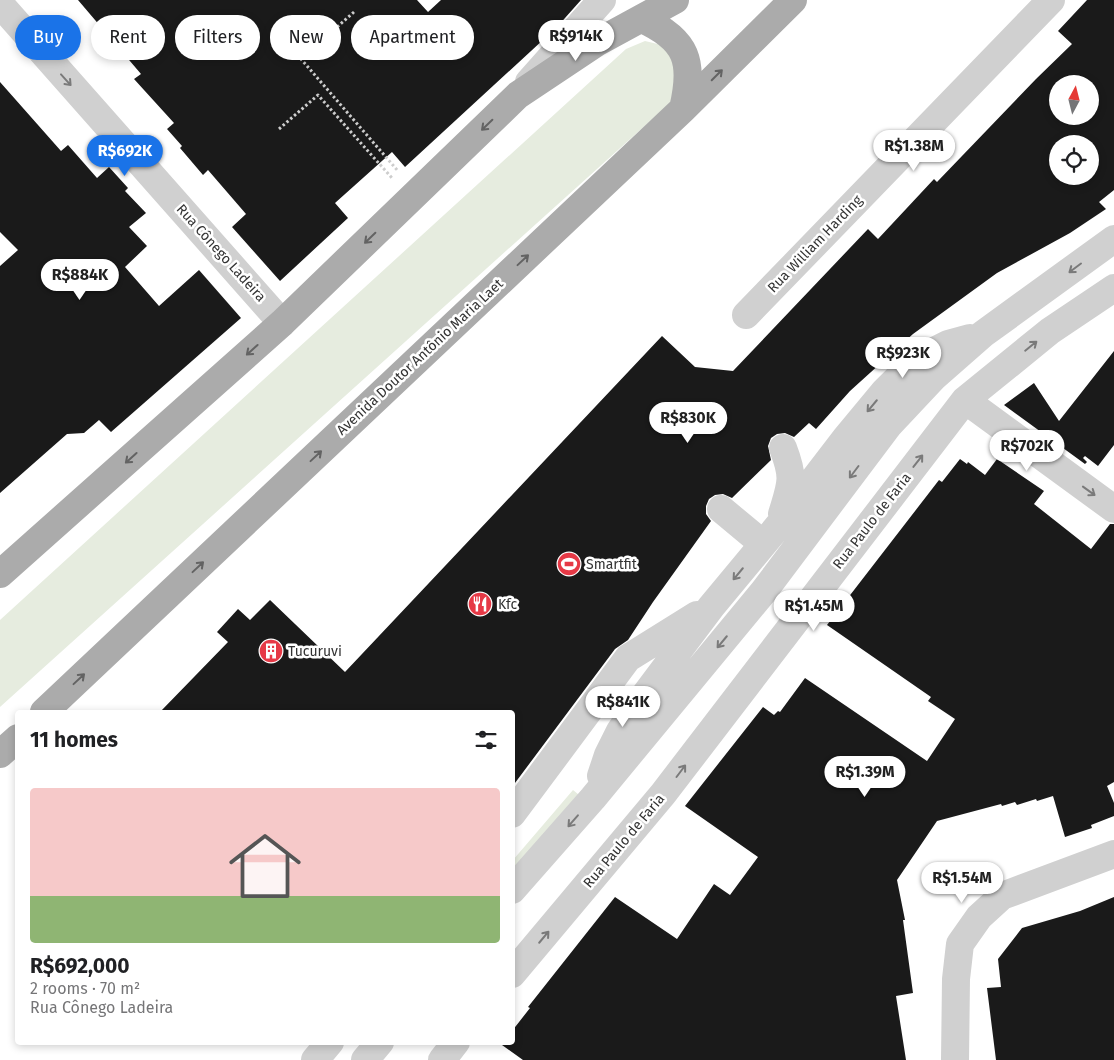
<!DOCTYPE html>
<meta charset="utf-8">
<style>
body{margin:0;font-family:"Fira Sans",sans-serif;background:#f6f6f6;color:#202124;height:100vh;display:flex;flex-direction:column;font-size:19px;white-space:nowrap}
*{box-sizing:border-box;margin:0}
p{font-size:16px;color:#757577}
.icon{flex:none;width:28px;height:28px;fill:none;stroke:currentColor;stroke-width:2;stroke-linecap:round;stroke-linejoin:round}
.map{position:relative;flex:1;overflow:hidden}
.drawer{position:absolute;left:15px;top:710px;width:500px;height:335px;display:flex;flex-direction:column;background:#fff;border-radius:5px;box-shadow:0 2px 8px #0003}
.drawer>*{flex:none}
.top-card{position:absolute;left:15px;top:15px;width:500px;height:45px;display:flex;gap:10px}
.needle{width:32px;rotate:7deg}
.buttons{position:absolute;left:1049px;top:75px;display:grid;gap:10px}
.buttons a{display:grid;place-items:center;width:50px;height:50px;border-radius:50%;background:#fff;box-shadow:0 2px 8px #0003;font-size:25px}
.price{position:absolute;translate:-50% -42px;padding:0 11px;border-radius:18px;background:#fff;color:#222;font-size:16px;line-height:32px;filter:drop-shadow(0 1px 2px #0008)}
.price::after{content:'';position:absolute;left:50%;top:30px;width:15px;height:11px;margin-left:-8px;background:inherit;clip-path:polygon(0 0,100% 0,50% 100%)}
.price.current{background:#1a73e8;color:#fff}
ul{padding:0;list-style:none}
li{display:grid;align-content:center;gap:10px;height:265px;padding:0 15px}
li+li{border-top:1px solid #e0e0e0}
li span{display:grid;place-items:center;height:155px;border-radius:5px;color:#555}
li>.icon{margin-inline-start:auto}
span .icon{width:90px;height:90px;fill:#fffc;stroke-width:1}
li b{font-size:21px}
h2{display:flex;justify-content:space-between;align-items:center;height:60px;padding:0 15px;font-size:21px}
.tag{padding:0 18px;border-radius:22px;background:#fff;box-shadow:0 2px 8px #0003;font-size:18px;line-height:45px}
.tag.current{background:#1a73e8;color:#fff}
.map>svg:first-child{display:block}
</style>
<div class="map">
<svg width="1114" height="1060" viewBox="0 0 1114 1060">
<rect width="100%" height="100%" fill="#fff"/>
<!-- green -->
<path fill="#e6ecdf" d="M645 41 666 46 681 61 679 95 0 707V620L626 49Z
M573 790 584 799 513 882V860Z"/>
<!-- building -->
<path fill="#1a1a1a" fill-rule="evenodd" d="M78 0H417L428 12 441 0H581L557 27 405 167 392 152 335 203 348 218 280 281 232 227 246 214 208 170 203 175 180 148 182 146 167 129 174 123 134 79 141 74Z
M1087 0H1114V190L1099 202 1106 209 1070 233 997 273 913 334 850 391 816 429 809 423 794 437 785 433 777 434 771 438 768 446 771 460 732 498 723 494 715 495 709 499 706 506V514L711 521 653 602 628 640 615 649 512 787V712H160L228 642 217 632 238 609 250 620 270 600 345 672 662 336 695 367 733 371 868 229 878 239 934 179 937 182 1036 79 1072 44 1058 31ZM1058 84H1090V116H1058ZM1058 144H1090V176H1058Z
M0 82 61 151 68 145 97 178 109 167 128 188 125 191 146 213 129 227 147 246 125 267 159 306 199 270 241 318 111 432 99 420 84 433 67 434 0 493V266L18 250 0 232Z
M1114 351V445L1098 466 1085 456 1083 458 1087 462 1085 464 1004 405 1034 383 1059 421Z
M960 459 967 464 968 462 985 475 997 459 1044 491 1034 504 1091 549 1110 524H1114V782L1107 786 1114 803V816L1091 825 1092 828 1065 837 1053 796 1037 801 1036 799 1017 805 1015 802 1002 806 1001 804 937 821 897 880 905 920H903L913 993 896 996 906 1060H523L502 1045 504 1042H512V1031L530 1008 528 1007 615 897 677 939 714 884 730 895 758 857 685 806 763 707 774 715 778 711 780 712 805 678 927 761 955 719 928 701 931 697 827 625 939 480 942 482Z
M1114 897V1060H996L987 988 1001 987 998 959 1022 928 1080 911Z"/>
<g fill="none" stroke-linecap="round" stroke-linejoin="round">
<!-- path -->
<path stroke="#cdcdcd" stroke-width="3" stroke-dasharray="2.5 2.5" stroke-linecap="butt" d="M354 12 301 59 398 171
M279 129 318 95 392 178"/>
<!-- minor -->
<path stroke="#d0d0d0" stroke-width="28" d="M0 4 282 323
M529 82 602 0
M746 315 1051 0
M965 400 1114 509
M721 509 763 544
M782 514C791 484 795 479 783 448
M601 776 608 755 620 731 639 703 711 607 779 525 845 439 884 392 905 371 924 356 948 344 970 338
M512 814 628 658 697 615
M512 890 593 798 764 591 888 426 934 377 983 334 1114 239
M512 974 663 794 965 400 1050 331 1114 288
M315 1060 330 1042
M365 1060 380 1042
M442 1060 456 1042
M955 1060 956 979 960 944 979 917 1002 896 1114 854"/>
<!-- major -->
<path stroke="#ababab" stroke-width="28" d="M642 19C688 40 694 62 683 109
M0 574 282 323 518 95 596 43 675 0
M44 712 683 109 793 0
M0 754 18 738"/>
</g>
<!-- one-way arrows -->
<defs><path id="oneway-shaft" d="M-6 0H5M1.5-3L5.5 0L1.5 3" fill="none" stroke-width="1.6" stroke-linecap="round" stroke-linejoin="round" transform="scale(1.25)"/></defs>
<g stroke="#636363">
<use href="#oneway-shaft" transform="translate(717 75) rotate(-45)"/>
<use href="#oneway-shaft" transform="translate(487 125) rotate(136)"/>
<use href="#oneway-shaft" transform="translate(370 238) rotate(136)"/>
<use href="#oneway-shaft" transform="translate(523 260) rotate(-43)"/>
<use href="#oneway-shaft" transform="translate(252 350) rotate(138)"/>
<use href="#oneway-shaft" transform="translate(316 456) rotate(-43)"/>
<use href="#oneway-shaft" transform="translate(131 458) rotate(138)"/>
<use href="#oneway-shaft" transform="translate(198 567) rotate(-43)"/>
<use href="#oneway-shaft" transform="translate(79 679) rotate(-43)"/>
</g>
<g stroke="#7a7a7a">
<use href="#oneway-shaft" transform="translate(66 80) rotate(48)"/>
<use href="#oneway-shaft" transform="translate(1075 268) rotate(143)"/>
<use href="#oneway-shaft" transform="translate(1031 346) rotate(-39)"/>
<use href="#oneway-shaft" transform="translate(872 406) rotate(130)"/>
<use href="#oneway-shaft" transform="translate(918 461) rotate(-52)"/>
<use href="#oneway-shaft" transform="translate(854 472) rotate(127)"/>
<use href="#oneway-shaft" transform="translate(1089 491) rotate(36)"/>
<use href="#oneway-shaft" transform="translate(738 574) rotate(130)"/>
<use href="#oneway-shaft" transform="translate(722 642) rotate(130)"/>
<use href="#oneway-shaft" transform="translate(681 771) rotate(-53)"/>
<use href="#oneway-shaft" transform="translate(573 821) rotate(131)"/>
<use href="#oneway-shaft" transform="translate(544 937) rotate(-50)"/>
</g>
<!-- icons -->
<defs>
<g id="stadium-disc" transform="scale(1.25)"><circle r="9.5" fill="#e63946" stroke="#fff"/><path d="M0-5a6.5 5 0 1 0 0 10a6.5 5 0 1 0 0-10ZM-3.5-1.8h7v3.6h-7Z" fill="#fff"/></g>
<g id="restaurant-disc" transform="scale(1.25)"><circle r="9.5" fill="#e63946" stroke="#fff"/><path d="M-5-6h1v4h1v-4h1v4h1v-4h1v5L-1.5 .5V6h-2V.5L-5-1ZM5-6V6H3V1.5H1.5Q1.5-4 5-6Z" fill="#fff"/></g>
<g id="building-disc" transform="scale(1.25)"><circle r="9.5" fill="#e63946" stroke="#fff"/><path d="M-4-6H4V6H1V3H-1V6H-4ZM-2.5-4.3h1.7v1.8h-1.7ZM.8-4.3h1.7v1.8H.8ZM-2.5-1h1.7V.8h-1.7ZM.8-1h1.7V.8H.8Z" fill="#fff"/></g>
</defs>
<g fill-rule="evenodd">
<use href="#stadium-disc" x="569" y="564"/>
<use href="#restaurant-disc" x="480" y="604"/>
<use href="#building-disc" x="271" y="651"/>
</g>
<g text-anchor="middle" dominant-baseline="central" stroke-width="5" stroke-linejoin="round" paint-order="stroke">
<!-- street labels -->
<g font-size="14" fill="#333" stroke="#fff">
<text transform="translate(815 244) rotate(-46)">Rua William Harding</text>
<text transform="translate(221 253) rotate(48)">Rua Cônego Ladeira</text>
<text transform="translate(420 357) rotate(-43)">Avenida Doutor Antônio Maria Laet</text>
<text transform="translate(872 521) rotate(-52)">Rua Paulo de Faria</text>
<text transform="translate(624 841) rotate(-50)">Rua Paulo de Faria</text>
</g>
<!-- poi labels -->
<g font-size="14" fill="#333" stroke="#fff" text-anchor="start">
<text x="586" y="564">Smartfit</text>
<text x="498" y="604">Kfc</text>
<text x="288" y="651">Tucuruvi</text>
</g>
</g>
</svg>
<div class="buttons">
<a><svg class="needle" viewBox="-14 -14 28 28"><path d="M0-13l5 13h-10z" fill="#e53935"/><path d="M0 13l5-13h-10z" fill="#757577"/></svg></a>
<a><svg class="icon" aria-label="locate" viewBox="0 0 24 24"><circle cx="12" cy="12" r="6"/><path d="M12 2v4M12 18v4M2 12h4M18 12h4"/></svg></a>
</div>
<b class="price" style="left:576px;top:62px">R$914K</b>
<b class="price" style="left:914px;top:172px">R$1.38M</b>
<b class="price current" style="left:125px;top:177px">R$692K</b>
<b class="price" style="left:80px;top:301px">R$884K</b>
<b class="price" style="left:903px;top:379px">R$923K</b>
<b class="price" style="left:688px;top:444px">R$830K</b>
<b class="price" style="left:1027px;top:472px">R$702K</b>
<b class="price" style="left:814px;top:632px">R$1.45M</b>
<b class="price" style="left:623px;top:728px">R$841K</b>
<b class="price" style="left:865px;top:798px">R$1.39M</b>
<b class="price" style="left:962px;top:904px">R$1.54M</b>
<div class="top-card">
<a class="tag current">Buy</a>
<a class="tag">Rent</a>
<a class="tag">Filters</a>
<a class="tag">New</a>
<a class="tag">Apartment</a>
</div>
<section class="drawer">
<h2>11 homes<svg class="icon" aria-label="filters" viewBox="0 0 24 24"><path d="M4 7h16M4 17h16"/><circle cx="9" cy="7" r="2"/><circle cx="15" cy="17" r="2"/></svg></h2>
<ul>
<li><span style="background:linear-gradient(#f6c9c9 70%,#8fb573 0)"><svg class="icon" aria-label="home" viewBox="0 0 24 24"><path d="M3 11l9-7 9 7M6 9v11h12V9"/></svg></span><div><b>R$692,000</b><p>2 rooms · 70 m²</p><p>Rua Cônego Ladeira</p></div></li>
</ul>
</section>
</div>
